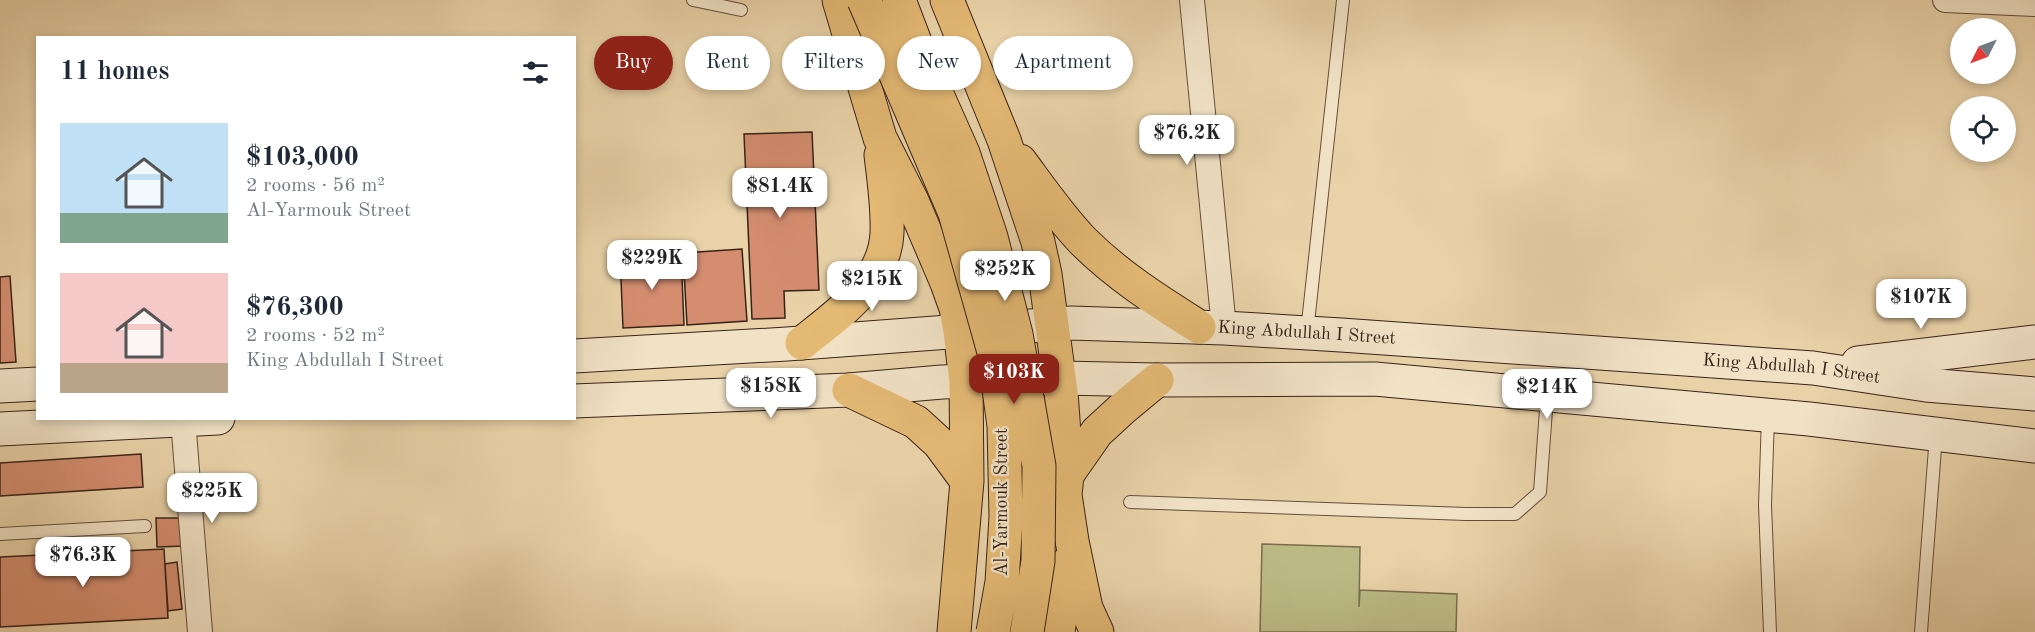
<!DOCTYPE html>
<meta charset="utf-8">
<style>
body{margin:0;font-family:"Old Standard TT",serif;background:#f2f2f3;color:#1f2937;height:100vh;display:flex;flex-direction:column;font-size:22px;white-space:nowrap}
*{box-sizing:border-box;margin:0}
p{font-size:20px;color:#747a83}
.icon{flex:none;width:33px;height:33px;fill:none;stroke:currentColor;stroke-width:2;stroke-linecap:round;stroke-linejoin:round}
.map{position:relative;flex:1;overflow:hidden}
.panel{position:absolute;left:36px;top:36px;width:540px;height:384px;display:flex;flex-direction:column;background:#fff;border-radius:0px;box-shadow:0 3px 9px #0003}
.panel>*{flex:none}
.guide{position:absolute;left:594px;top:36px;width:570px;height:54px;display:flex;gap:12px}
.needle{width:39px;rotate:228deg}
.fabs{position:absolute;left:1950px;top:18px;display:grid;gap:12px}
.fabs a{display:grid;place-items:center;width:66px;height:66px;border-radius:50%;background:#fff;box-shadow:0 3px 9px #0003;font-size:30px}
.price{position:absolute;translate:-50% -51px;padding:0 14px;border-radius:12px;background:#fff;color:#222;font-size:20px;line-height:39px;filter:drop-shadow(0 2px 3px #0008)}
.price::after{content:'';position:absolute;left:50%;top:36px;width:18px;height:14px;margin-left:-9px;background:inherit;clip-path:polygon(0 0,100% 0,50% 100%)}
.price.active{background:#8f2418;color:#fff}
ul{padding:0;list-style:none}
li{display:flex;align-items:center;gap:18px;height:150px;padding:0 24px}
li span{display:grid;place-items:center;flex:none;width:168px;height:120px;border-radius:0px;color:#555}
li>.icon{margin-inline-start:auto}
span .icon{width:72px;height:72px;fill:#fffc;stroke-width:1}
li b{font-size:26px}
h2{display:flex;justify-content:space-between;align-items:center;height:72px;padding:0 24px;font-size:26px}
.tag{padding:0 21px;border-radius:27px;background:#fff;box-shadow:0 3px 9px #0003;font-size:21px;line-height:54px}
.tag.active{background:#8f2418;color:#fff}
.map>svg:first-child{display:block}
</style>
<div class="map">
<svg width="2035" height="632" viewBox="0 0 2035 632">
<rect width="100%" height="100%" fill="#e9d2a8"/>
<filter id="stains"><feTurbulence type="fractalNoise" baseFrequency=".00333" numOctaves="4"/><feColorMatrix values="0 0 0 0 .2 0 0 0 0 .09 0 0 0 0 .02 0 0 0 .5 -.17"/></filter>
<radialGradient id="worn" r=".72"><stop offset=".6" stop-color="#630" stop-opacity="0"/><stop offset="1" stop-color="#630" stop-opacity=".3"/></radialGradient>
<!-- green -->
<path fill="#bbba84" stroke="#796e4e" stroke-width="1.5" d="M1262 544 1360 547 1359 607 1360 590 1457 594 1456 632H1260Z"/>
<!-- building -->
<path fill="#d48d6f" stroke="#372218" stroke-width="1.5" d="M812 132 819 290 784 291 785 318 752 319 744 134Z
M742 249 747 321 687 325 683 253Z
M681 254 684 325 623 328 620 256Z
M10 276 16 362 0 363V277Z
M141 454 143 487 0 496V463Z
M156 518H184L185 546 157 547Z
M164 549 168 618 0 627V557Z
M177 562 182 609 168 611 165 564Z"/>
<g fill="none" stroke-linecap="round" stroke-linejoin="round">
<!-- lane casing -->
<g stroke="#644e3c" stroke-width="14">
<path id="lane" d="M693 0 741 10
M1307 332 1343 0
M1768 417 1765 505 1770 632
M1130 502 1466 514H1515L1540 492 1547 396
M0 534 145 526
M1921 632 1936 435"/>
</g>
<!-- street casing -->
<g stroke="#644e3c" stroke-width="26">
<path id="street" d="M1192 0 1224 328
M1945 0 2035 4
M183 420 200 632"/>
</g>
<!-- secondary casing -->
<g stroke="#372218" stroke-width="35">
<g id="secondary">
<path id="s1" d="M574 356 787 344 1071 323 1224 328 1341 335 1813 368 1926 385 2035 394"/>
<path d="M1858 363 2035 342"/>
<path d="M0 386 38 384"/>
<path d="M574 401 849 390 942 382 1060 378 1157 380 1375 379 1809 419 2035 446"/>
<path d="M0 429 218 418"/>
</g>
</g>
<!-- highway casing -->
<g stroke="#372218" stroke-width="35">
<path id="highway" d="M839 0 880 138 912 201 947 283 956 308 960 331 966 381 967 481 954 632
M947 0 1004 140 1038 242 1045 274 1061 392 1067 475 1065 495 1072 541 1086 608 1097 632
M1020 161C1040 188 1060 217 1083 241 1118 276 1158 301 1199 327
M802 343C837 315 885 283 887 233 888 207 884 181 881 155
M849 390 916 422 939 443 967 481
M1067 475 1097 432 1122 409 1157 380
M1058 632 1068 563"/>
</g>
<!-- lane -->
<use href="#lane" stroke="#f1e2c6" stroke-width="12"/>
<!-- street -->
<use href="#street" stroke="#f1e2c6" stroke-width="24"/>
<!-- secondary -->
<use href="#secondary" stroke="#f1e2c6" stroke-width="33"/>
<!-- highway -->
<use href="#highway" stroke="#e4b974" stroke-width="33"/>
<!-- highway-bridge casing -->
<g stroke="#372218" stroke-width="35" stroke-linecap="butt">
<path id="highway-bridge" d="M864 0 955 213 994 352 1004 426 1006 517 1002 582 993 632
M899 0 923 63 963 153 991 237 1016 334 1039 466 1038 561 1027 632"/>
</g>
<!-- highway-bridge -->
<use href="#highway-bridge" stroke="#e4b974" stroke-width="33"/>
</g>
<g text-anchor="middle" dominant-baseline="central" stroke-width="4.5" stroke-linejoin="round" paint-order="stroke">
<!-- street labels -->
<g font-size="18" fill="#372218" stroke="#f1e2c6">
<text stroke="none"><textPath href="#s1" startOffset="734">King Abdullah I Street</textPath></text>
<text stroke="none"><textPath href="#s1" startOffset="1220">King Abdullah I Street</textPath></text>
<text transform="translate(1002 502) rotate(-90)">Al-Yarmouk Street</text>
</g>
</g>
<rect width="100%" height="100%" filter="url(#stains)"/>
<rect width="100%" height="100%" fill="url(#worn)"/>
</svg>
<div class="fabs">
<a><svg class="needle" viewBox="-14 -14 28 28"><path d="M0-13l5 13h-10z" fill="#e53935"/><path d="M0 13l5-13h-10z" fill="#747a83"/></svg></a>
<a><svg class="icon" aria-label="locate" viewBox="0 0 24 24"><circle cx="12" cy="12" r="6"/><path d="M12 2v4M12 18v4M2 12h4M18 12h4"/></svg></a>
</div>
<b class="price" style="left:1187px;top:166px">$76.2K</b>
<b class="price" style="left:780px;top:219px">$81.4K</b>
<b class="price" style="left:652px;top:291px">$229K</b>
<b class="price" style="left:1005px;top:302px">$252K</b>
<b class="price" style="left:872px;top:312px">$215K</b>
<b class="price" style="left:1921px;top:330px">$107K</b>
<b class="price active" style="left:1014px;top:405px">$103K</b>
<b class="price" style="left:771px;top:419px">$158K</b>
<b class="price" style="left:1547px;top:420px">$214K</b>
<b class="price" style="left:212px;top:524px">$225K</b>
<b class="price" style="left:83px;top:588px">$76.3K</b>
<div class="guide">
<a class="tag active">Buy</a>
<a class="tag">Rent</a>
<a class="tag">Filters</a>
<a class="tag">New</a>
<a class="tag">Apartment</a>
</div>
<section class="panel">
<h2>11 homes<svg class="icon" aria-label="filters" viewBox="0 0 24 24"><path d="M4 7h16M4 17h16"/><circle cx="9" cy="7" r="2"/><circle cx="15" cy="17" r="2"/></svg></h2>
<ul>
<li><span style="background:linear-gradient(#bfe0f5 75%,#7fa58c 0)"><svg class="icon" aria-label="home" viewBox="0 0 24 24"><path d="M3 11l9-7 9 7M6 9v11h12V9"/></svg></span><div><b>$103,000</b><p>2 rooms · 56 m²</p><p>Al-Yarmouk Street</p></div></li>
<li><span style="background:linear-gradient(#f6c9c9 75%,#b9a48a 0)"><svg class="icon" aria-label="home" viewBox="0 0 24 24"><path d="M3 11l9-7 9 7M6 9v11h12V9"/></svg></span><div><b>$76,300</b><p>2 rooms · 52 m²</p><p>King Abdullah I Street</p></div></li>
</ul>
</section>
</div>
